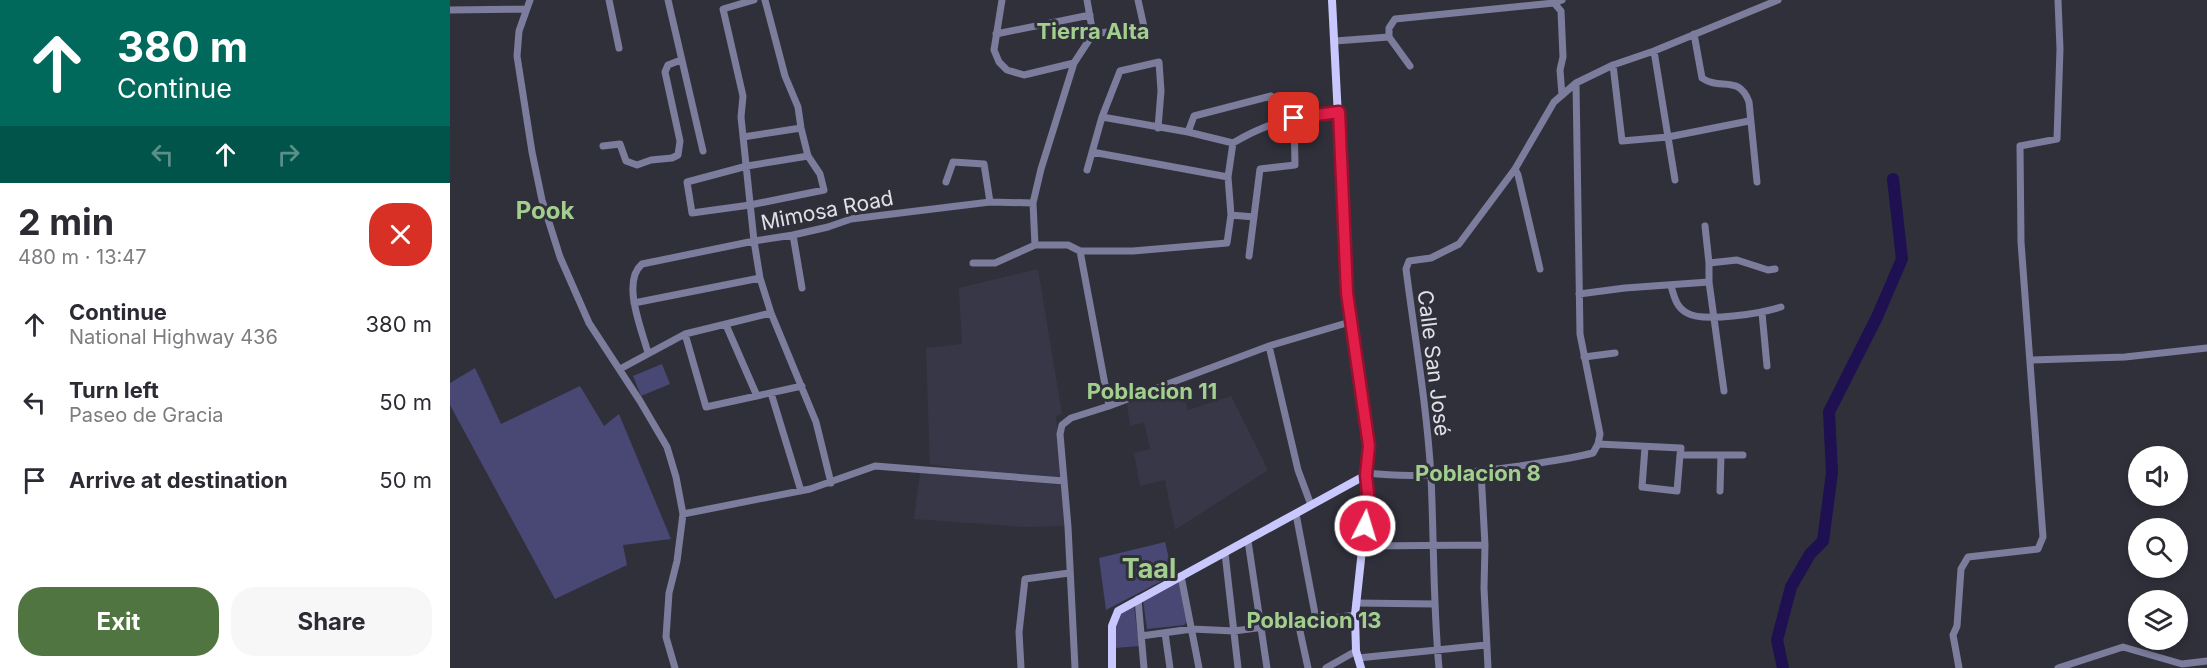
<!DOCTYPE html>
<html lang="en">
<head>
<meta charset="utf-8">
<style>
  body { margin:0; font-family:Inter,sans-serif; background:#f7f7f7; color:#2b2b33; height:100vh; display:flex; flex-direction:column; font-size:22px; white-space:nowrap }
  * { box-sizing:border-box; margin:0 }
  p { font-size:20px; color:#7c7c81 }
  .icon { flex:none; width:33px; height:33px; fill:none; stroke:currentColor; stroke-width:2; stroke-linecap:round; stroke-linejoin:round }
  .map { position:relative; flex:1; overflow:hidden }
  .side { display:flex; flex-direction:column; background:#fff; width:450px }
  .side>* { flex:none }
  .banner { background:#00695c; color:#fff; overflow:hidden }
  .fabs { position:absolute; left:1678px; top:446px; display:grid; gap:12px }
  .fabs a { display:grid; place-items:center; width:60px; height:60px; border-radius:50%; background:#fff; box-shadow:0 3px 9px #0003; font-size:30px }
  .pin { position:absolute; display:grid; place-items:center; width:51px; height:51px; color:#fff; margin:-26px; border-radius:12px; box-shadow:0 3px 9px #0006 }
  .me { position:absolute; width:66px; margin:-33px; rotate:5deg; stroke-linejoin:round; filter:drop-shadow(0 0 4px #0008) }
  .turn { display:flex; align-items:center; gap:21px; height:126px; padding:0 18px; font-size:27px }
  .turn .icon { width:78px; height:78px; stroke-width:2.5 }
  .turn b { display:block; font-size:42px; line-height:51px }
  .lanes { display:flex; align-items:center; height:57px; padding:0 18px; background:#0003; justify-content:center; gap:30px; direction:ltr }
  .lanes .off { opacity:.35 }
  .round { display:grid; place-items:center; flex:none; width:63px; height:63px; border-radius:24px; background:#f7f7f7 }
  .head { display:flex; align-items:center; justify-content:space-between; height:102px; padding:0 18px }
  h1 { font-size:36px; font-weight:700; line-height:45px }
  .action { display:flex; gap:12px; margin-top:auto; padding:12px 18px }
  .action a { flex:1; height:69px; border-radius:24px; background:#517540; color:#fff; font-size:24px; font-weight:700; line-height:69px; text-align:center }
  .action a+a { background:#f7f7f7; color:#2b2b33 }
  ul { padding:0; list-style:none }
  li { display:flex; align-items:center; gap:18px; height:78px; padding:0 18px }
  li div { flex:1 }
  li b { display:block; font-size:22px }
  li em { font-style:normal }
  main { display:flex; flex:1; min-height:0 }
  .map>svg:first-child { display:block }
</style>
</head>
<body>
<main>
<section class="side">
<div class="banner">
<div class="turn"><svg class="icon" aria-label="ahead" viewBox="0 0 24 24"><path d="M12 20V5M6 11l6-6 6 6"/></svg><div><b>380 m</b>Continue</div></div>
<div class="lanes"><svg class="icon off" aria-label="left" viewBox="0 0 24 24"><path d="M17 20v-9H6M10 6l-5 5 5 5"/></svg><svg class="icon" aria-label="ahead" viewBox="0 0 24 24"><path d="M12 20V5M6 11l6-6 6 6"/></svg><svg class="icon off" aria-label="right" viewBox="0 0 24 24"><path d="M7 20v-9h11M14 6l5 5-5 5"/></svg></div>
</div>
<div class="head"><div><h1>2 min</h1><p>480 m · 13:47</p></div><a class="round" style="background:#d93025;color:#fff"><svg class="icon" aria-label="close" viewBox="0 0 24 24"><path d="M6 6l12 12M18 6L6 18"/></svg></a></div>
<ul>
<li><svg class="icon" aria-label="ahead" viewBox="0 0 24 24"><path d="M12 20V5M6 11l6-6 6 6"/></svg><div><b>Continue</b><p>National Highway 436</p></div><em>380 m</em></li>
<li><svg class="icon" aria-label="left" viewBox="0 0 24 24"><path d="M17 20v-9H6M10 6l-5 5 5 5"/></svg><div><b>Turn left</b><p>Paseo de Gracia</p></div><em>50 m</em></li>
<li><svg class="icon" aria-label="arrive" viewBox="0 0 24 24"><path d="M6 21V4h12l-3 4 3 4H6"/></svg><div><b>Arrive at destination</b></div><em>50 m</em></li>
</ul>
<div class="action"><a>Exit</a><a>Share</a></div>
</section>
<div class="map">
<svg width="1757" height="668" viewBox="0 0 1757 668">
  <rect width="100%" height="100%" fill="#30303b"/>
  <!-- built -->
  <path fill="#373748" d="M588 269 612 414 606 416 613 479 564 476 480 464 476 348 512 344 509 288Z
    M730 385 738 410 781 396 818 470 725 530 715 480 690 486 684 453 700 449 694 423 680 426 677 404Z
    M470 473 612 485 614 526 574 527 464 519Z"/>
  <!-- green -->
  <path fill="#494774" d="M212 364 220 384 191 396 183 376Z
    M25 368 51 424 130 386 154 426 169 414 221 539 173 545 177 565 105 599 0 405V383Z
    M715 542 723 575 656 610 649 558Z
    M730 580 737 622 734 625 697 629 693 600Z
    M684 606 689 646 665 648V626L669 614Z"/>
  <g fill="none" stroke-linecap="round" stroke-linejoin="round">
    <!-- river -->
    <path stroke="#1f1051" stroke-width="12" d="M1333 668 1327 640 1341 587 1360 554 1373 541 1382 473 1379 412 1427 317 1452 259 1443 179"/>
    <!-- minor -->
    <path stroke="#7c7c9c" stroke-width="7" d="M80 0 69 31 67 56 82 152 92 200 110 257 139 323 190 401 217 447 226 477 233 514 227 561 219 593 216 637 225 668
      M159 0 169 48
      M218 0 253 151
      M304 0 273 9 293 96 291 117 304 241 310 278 321 313 366 422 381 483
      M315 0 335 76 348 107 351 128 358 156 370 174 374 190 300 205 242 213 237 182 297 166 358 156
      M552 0 544 50 549 62 557 70 574 75 624 63
      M1104 3 1111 11 1113 57 1110 70 1112 95
      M0 10 75 9
      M546 34 640 15
      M643 34 694 27 688 0
      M1244 34 1252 78C1270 91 1289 74 1299 102L1307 182
      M939 37V28L945 19 1104 3 1112 0
      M885 41 939 37 960 66
      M1204 51 1225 180
      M1163 65 1172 141 1218 137 1299 121
      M652 117 738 132 783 143C823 119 845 118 889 112
      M738 132 744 116 821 96 831 120
      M293 137 351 128
      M153 146 170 144 176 161 187 165 201 160 222 158 228 155 230 141 215 72 218 65 231 60
      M642 152 778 177
      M1065 169 1068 175 1090 269
      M637 170 652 117 670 71 709 62 711 91 708 128
      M496 182 503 162 534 164 540 202
      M781 215 804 217
      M1255 226 1259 263V282L1274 391
      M343 235 352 288
      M585 245 583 203 591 169 624 63 643 34 637 0
      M630 251 659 406
      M799 256 810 169 845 165 844 118
      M523 263H545L585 245H618L630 251H683L777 243 781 215 778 177 783 143
      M1259 263 1287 260 1318 270 1325 269
      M1221 286C1224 296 1226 307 1237 313 1254 323 1312 313 1331 307
      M1129 294 1175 288 1259 282
      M184 303 310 278
      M1312 313 1317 366
      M276 325 307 396
      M235 334 256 407 352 386
      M819 346 848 470 861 505
      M198 353C192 330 171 282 192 264L304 241 343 235 378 227 401 219 540 202 583 203
      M1134 357 1165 353
      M1580 360 1675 357 1757 348
      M170 369 235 334 321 313
      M321 393 351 491
      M1148 444 1231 448 1230 455H1293
      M1195 447 1192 487 1227 491 1230 455
      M1031 471 1035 545 1034 588 1038 668
      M917 473C968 479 1019 473 1070 466 1094 462 1119 459 1143 453L1148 444 1150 434 1130 334 1126 83
      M1270 491 1271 455
      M233 514 360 489 425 466 614 481
      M846 514 866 619
      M798 541 817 668
      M913 546 1035 545
      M775 553 788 668
      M731 576 749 668
      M688 599 694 668
      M906 603 984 604
      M848 622 858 668
      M715 633 720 668
      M691 636 742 629 784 631 905 615
      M908 658 1036 645
      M571 668 569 632 575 579 619 573
      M625 668 618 527 610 434 612 425 621 418 659 406 819 346 900 322
      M876 668 906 651
      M989 668C983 604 984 541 981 477 977 407 965 339 956 269L959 261 981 258 1009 244 1065 169 1104 102 1126 83 1163 65 1204 51 1328 0
      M1509 668 1503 635 1507 626 1511 569 1518 557 1588 549 1593 537 1571 242 1570 146 1607 139 1610 49 1608 0
      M1608 668 1673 647 1732 664 1757 661"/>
    <!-- major -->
    <path stroke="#c9c8fe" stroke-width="8" d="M882 0 897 293 916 420 919 446 917 473 916 475 918 494 905 615 906 651 911 668
      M662 668V626L668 611 916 475"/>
  </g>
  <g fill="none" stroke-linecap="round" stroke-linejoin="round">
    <defs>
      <path id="route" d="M844 118 889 112 897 293 919 446 916 475 918 494 915 526"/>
    </defs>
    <!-- route casing -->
    <use href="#route" stroke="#92132f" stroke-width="15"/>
    <!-- route -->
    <use href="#route" stroke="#e11d48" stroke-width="10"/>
  </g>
  <g text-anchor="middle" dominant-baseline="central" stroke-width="6" stroke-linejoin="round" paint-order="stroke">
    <!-- street labels -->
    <g font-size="21" fill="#e0e0e8" stroke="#30303b">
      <text transform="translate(377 210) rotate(-11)">Mimosa Road</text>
      <text transform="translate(984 363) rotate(83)">Calle San José</text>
    </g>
    <!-- neighbourhood labels -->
    <g font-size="22" font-weight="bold" fill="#a3cf8e" stroke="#30303b">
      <text x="643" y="31">Tierra Alta</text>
      <text x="702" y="391">Poblacion 11</text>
      <text x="1028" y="473">Poblacion 8</text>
      <text x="864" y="620">Poblacion 13</text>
    </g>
    <!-- quarter labels -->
    <g font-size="24" font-weight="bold" fill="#a3cf8e" stroke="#30303b">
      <text x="95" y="210">Pook</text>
    </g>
    <!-- district labels -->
    <g font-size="27" font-weight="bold" fill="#a3cf8e" stroke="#30303b">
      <text x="699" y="568">Taal</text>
    </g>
  </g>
</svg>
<div class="fabs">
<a><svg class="icon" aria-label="sound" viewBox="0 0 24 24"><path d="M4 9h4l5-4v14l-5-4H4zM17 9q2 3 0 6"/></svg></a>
<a><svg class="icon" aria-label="search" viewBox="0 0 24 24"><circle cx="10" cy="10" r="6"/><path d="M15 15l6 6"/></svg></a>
<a><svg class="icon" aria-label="layers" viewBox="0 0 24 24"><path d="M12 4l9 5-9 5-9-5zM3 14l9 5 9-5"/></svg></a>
</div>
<div class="pin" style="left:844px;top:118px;background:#d93025"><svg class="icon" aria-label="arrive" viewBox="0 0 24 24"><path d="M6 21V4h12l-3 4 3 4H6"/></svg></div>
<svg class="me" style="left:915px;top:526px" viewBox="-20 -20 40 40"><circle r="17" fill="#e11d48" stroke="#fff" stroke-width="3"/><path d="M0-11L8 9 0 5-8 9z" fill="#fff"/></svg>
</div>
</main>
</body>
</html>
